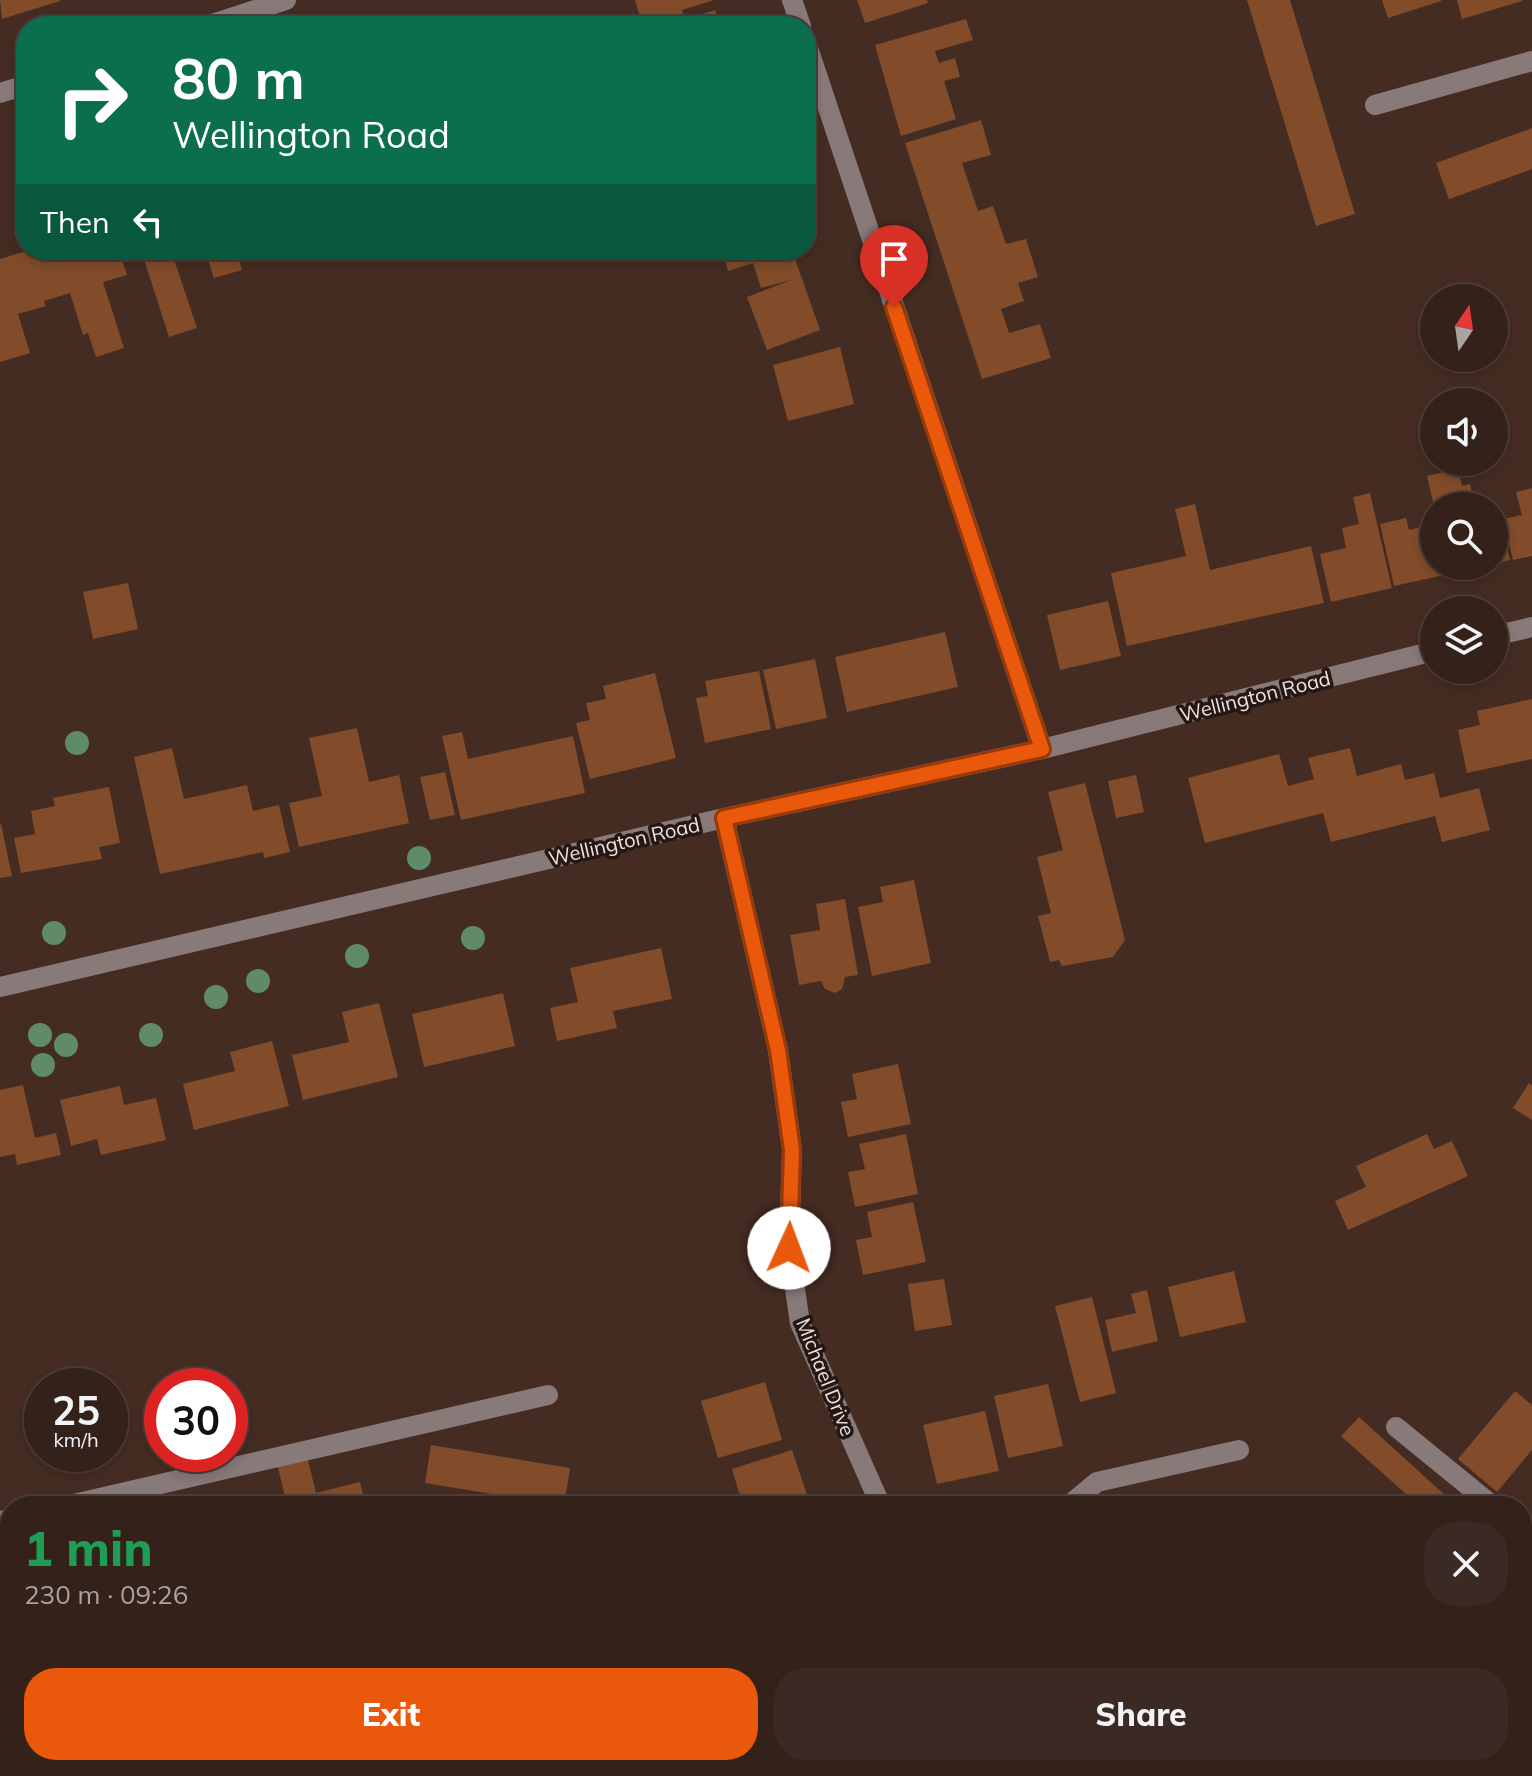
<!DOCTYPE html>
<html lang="en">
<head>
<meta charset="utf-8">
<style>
  body { margin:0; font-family:Mulish,sans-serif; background:#3b2923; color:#f1f3f6; height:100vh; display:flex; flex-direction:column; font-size:30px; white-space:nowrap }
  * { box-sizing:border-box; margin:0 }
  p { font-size:26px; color:#a9a3a2 }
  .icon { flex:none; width:44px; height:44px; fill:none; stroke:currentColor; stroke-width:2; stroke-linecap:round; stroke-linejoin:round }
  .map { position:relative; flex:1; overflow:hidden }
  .panel { position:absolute; left:0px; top:1496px; width:1532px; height:280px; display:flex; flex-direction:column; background:#33211a; border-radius:32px 32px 0 0; box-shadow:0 4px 12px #0003,0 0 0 2px #4e3e39 }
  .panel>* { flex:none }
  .top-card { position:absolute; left:16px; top:16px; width:800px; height:244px; border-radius:32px; box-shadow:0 4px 12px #0003,0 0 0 2px #4e3e39; background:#0b6e4f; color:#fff; overflow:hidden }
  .needle { width:52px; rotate:13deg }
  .tools { position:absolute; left:1420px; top:284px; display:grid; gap:16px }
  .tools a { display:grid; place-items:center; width:88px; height:88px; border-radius:50%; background:#33211a; box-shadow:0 4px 12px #0003,0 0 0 2px #4e3e39; font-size:40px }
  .speed { position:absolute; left:24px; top:1368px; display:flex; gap:16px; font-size:40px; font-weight:700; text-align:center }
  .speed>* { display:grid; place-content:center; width:104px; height:104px; border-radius:50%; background:#33211a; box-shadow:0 4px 12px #0003,0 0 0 2px #4e3e39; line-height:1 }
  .speed small { font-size:20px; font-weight:400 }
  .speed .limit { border:12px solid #d22; background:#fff; color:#111 }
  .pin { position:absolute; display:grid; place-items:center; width:68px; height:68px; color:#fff; margin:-82px -34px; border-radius:50% 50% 50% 0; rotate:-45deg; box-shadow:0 0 8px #0007 }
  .pin .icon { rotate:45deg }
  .me { position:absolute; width:88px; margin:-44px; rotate:2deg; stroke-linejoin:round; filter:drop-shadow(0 0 6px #0008) }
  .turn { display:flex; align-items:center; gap:28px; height:168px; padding:0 24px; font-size:36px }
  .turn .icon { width:104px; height:104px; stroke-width:2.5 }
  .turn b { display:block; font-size:56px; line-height:68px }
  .then { display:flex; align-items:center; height:76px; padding:0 24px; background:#0003; gap:16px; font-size:30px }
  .round { display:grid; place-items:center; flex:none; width:84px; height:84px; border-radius:32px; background:#3b2923 }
  .head { display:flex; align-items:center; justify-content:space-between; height:136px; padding:0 24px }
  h1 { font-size:48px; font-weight:800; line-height:60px; color:#1e9e55 }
  .button { display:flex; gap:16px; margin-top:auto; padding:16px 24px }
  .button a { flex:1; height:92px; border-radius:32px; background:#ea580c; color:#fff; font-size:32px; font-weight:800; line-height:92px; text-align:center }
  .button a+a { background:#3b2923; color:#f1f3f6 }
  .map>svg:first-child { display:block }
</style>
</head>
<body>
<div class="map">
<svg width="1532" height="1776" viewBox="0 0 1532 1776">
  <rect width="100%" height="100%" fill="#442c22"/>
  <!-- building -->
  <path fill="#824c2a" d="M0 0H60V1L2 19Z
    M635 0H714L682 10 685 20 715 10 720 26H643Z
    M857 0H927L928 3 865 23Z
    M1247 0H1290L1355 214 1316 226Z
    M1382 0H1441V1L1388 18Z
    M1457 0H1522V1L1462 19Z
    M966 19 973 40 935 51 939 63 955 58 960 77 944 81 956 119 901 136 875 45Z
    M981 120 991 155 962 163 978 211 993 206 1006 244 1026 239 1038 277 1018 283 1024 301 1001 309 1009 333 1040 324 1051 358 982 379 905 143Z
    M1532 128V169L1449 199 1436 163Z
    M30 250H119L127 275 103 282 124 348 96 357 88 333 83 335 70 293 44 301 46 306 18 314 30 353 0 362V259Z
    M141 250H200L174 259 197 328 169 337Z
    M205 250H236L242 270 214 278Z
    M251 250H280L281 253 254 262Z
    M722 250H792L820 330 767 350 747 297 791 280 761 288 753 263 728 271Z
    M840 347 854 404 788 421 773 365Z
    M1458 469 1462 486 1470 484 1475 506H1434L1427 476Z
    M1532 488V556L1513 560 1503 519 1522 515 1516 492Z
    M1370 493 1392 588 1331 602 1320 554 1346 548 1342 528 1359 524 1353 497Z
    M1195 504 1210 570 1311 546 1324 603 1127 646 1111 573 1186 556 1175 509Z
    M1406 518 1409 530 1432 524 1434 566H1441L1444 575 1394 586 1380 524Z
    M1501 520 1510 560 1494 564V522Z
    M1448 566H1482V567L1450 575Z
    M128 583 138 629 93 639 83 592Z
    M1108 601 1121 656 1060 670 1047 615Z
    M945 632 958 687 847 712 835 657Z
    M815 659 827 718 776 729 763 670Z
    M759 671 771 729 705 743 696 698 708 696 705 681Z
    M655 673 676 758 590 779 576 723 590 720 586 703 606 699 603 686Z
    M1532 699V759L1467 773 1458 730 1480 725 1477 711Z
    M357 728 369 782 399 775 409 823 299 847 289 803 322 796 309 738Z
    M462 732 468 759 573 736 585 793 461 820 442 736Z
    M172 748 184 799 247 785 253 811 279 805 290 852 264 858 263 852 160 874 134 757Z
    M1350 748 1357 776 1401 764 1405 780 1434 773 1440 798 1479 788 1490 830 1442 842 1435 816 1331 842 1323 813 1205 843 1188 778 1279 754 1288 786 1314 779 1308 758Z
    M445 772 455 815 430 820 420 777Z
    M1136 775 1144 812 1116 818 1108 781Z
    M1085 783 1125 940 1113 957 1062 966 1059 960 1050 962 1038 916 1051 913 1037 857 1063 850 1048 792Z
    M109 787 120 843 99 847 102 859 21 873 14 838 35 834 31 811 55 806 53 798Z
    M1 824 12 876 0 878V825Z
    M914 880 931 963 872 976 858 907 883 902 880 887Z
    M845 899 858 975 845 977 842 989 835 993 825 989 821 981 799 985 790 935 820 930 816 904Z
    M661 948 672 999 613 1011 617 1028 557 1041 550 1008 578 1002 570 968Z
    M503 993 515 1046 424 1067 412 1014Z
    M379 1003 398 1077 303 1100 292 1055 349 1042 342 1012Z
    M272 1041 289 1106 194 1130 183 1084 235 1071 230 1052Z
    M898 1064 911 1124 848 1137 841 1102 857 1099 852 1074Z
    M1529 1083 1532 1085V1120L1513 1108Z
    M23 1085 35 1138 56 1133 61 1155 17 1165 15 1154 0 1157V1090Z
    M120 1086 124 1105 156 1098 166 1140 101 1155 97 1139 71 1146 60 1100Z
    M906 1134 918 1194 855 1207 848 1172 865 1169 859 1144Z
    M1427 1134 1434 1149 1452 1141 1468 1176 1348 1230 1335 1201 1366 1187 1356 1166Z
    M913 1202 926 1262 863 1275 856 1240 872 1237 867 1212Z
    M1234 1271 1246 1322 1180 1337 1168 1287Z
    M944 1279 952 1325 915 1331 908 1284Z
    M1147 1290 1158 1341 1112 1352 1105 1320 1136 1313 1131 1294Z
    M1092 1297 1116 1393 1080 1402 1055 1306Z
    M765 1382 782 1440 718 1458 701 1401Z
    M1048 1384 1063 1446 1008 1458 994 1396Z
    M1515 1391 1532 1405V1450L1497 1492 1458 1459Z
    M985 1411 999 1471 937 1484 923 1425Z
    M1359 1417 1457 1506H1411L1415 1502 1341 1436Z
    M431 1445 570 1468 564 1506 425 1483Z
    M792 1450 810 1504 743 1506 732 1469Z
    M307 1456 316 1493 360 1482 366 1506H287L277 1463Z
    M10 1591V1636H9L0 1593Z
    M651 1766H670L676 1776H635Z
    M865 1766H928L930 1776H868Z
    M1147 1766H1187L1173 1776H1135Z
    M1434 1766H1509L1501 1776H1447Z"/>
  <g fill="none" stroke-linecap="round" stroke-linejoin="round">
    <!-- minor -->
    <path stroke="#897a7a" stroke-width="20" d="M792 0 801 26
      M206 26 286 0
      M806 42 1042 749
      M0 93 26 85
      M1375 105 1532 61
      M1494 636 1532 627
      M724 818 778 1050 792 1150 789 1248 800 1323 881 1506
      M0 987 724 818 1042 749 1434 651
      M1396 1427 1493 1506
      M65 1506 548 1395
      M1068 1506 1097 1482 1239 1450
      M0 1521 10 1519
      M1522 1529 1532 1537
      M0 1740 10 1756
      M16 1766 22 1776
      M1364 1766 1376 1776
      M765 1776 776 1766"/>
  </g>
  <!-- trees -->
  <g fill="#608b6b">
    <circle cx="77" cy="743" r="12"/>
    <circle cx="419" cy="858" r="12"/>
    <circle cx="54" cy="933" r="12"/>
    <circle cx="473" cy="938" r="12"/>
    <circle cx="357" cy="956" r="12"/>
    <circle cx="258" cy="981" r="12"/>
    <circle cx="216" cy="997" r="12"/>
    <circle cx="40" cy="1035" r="12"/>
    <circle cx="151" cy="1035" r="12"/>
    <circle cx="66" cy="1045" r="12"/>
    <circle cx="43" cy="1065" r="12"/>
  </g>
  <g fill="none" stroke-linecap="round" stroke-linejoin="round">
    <defs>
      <path id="route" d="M789 1248 792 1150 778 1050 724 818 1042 749 894 307"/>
    </defs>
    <!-- route casing -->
    <use href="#route" stroke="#983908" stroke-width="20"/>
    <!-- route -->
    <use href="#route" stroke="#ea580c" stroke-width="14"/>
  </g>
  <g text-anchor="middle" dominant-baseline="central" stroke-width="7" stroke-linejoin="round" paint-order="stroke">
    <!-- street labels -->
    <g font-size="20" fill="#f2e1db" stroke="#231813">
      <text transform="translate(1255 696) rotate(-14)">Wellington Road</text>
      <text transform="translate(624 841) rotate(-13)">Wellington Road</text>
      <text transform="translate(826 1377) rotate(68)">Michael Drive</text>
    </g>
  </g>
</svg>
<div class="tools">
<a><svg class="needle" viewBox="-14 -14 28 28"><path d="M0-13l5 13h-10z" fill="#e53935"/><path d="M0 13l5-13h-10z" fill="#a9a3a2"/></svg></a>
<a><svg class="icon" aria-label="sound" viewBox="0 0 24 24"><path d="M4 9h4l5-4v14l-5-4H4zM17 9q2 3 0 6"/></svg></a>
<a><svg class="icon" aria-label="search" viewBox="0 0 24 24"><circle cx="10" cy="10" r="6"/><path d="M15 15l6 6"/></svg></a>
<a><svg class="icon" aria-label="layers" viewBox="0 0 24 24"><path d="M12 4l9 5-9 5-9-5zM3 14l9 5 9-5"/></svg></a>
</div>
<div class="speed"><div>25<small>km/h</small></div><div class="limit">30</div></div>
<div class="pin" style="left:894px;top:307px;background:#d93025"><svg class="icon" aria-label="arrive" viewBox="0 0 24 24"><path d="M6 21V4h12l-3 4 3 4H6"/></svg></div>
<svg class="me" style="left:789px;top:1248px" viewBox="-20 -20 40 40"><circle r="19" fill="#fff"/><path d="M0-13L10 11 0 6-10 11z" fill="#ea580c"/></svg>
<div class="top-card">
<div class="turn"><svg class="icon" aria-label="right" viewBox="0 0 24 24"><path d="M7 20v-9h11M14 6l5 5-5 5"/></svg><div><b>80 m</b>Wellington Road</div></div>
<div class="then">Then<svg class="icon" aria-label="left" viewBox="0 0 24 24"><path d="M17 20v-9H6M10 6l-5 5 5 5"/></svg></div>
</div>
<section class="panel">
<div class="head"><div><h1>1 min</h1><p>230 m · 09:26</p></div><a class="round"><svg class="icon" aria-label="close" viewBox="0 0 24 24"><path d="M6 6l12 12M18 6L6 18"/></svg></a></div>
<div class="button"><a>Exit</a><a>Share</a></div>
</section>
</div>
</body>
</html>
